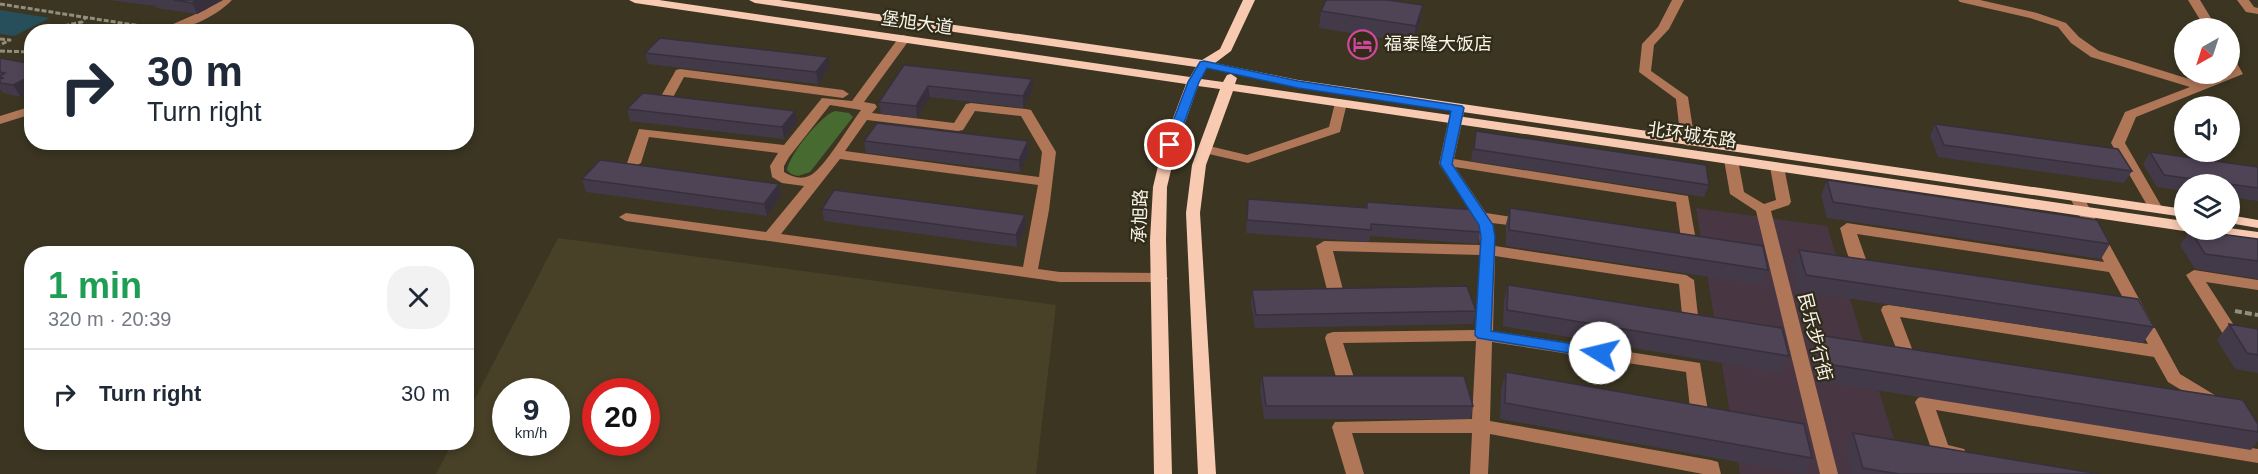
<!DOCTYPE html>
<html lang="en">
<head>
<meta charset="utf-8">
<style>
  body { margin:0; font-family:Arial,"Noto Sans SC",sans-serif; background:#f2f2f3; color:#1f2937; height:100vh; display:flex; flex-direction:column; font-size:22px; white-space:nowrap }
  * { box-sizing:border-box; margin:0 }
  p { font-size:20px; color:#747a83 }
  .icon { flex:none; width:33px; height:33px; fill:none; stroke:currentColor; stroke-width:2; stroke-linecap:round; stroke-linejoin:round }
  .map { position:relative; flex:1; overflow:hidden }
  .side { position:absolute; left:24px; top:246px; width:450px; height:204px; display:flex; flex-direction:column; background:#fff; border-radius:24px; box-shadow:0 3px 9px #0003 }
  .side>* { flex:none }
  .banner { position:absolute; left:24px; top:24px; width:450px; height:126px; border-radius:24px; box-shadow:0 3px 9px #0003; background:#fff; color:#1f2937; overflow:hidden }
  .needle { width:39px; rotate:219deg }
  .tools { position:absolute; left:2174px; top:18px; display:grid; gap:12px }
  .tools a { display:grid; place-items:center; width:66px; height:66px; border-radius:50%; background:#fff; box-shadow:0 3px 9px #0003; font-size:30px }
  .speed { position:absolute; left:492px; top:378px; display:flex; gap:12px; font-size:30px; font-weight:700; text-align:center }
  .speed>* { display:grid; place-content:center; width:78px; height:78px; border-radius:50%; background:#fff; box-shadow:0 3px 9px #0003; line-height:1 }
  .speed small { font-size:15px; font-weight:400 }
  .speed .limit { border:9px solid #d22; background:#fff; color:#111 }
  .pin { position:absolute; display:grid; place-items:center; width:51px; height:51px; color:#fff; margin:-26px; border:3px solid #fff; border-radius:50%; box-shadow:0 2px 6px #0007 }
  .me { position:absolute; width:66px; margin:-33px; rotate:279deg; stroke-linejoin:round; filter:drop-shadow(0 0 4px #0008) }
  .turn { display:flex; align-items:center; gap:21px; height:126px; padding:0 24px; font-size:27px }
  .turn .icon { width:78px; height:78px; stroke-width:2.5 }
  .turn b { display:block; font-size:42px; line-height:51px }
  .round { display:grid; place-items:center; flex:none; width:63px; height:63px; border-radius:24px; background:#f2f2f3 }
  .overview { display:flex; align-items:center; justify-content:space-between; height:102px; padding:0 24px }
  h1 { font-size:36px; font-weight:800; line-height:45px; color:#1e9e55 }
  ul { padding:0; list-style:none }
  li { display:flex; align-items:center; gap:18px; height:90px; padding:0 24px; border-top:2px solid #e0e1e3 }
  li div { flex:1 }
  li b { display:block; font-size:22px }
  li em { font-style:normal }
  .map>svg:first-child { display:block }
</style>
</head>
<body>
<div class="map">
<svg width="2258" height="474" viewBox="0 0 2258 474">
  <rect width="100%" height="100%" fill="#3b3522"/>
  <!-- commercial -->
  <path fill="#483742" d="M1696 208 1827 226 1905 474H1740Z"/>
  <!-- built -->
  <path fill="#484027" fill-rule="evenodd" d="M558 238 1056 305 1036 474H436L452 443 466 442 467 414ZM506 392H556V442H506ZM596 392H646V442H596Z"/>
  <!-- green -->
  <path fill="#476a30" d="M835 111 849 113 853 117 810 172 798 176 791 174 787 170C789 155 820 116 835 111Z"/>
  <!-- water -->
  <path fill="#264e5b" d="M0 10 50 18 14 36 0 34Z"/>
  <g fill="none" stroke-linecap="round" stroke-linejoin="round">
    <!-- path-far1 -->
    <path stroke="#928e7e" stroke-width="3" stroke-dasharray="5 2" stroke-linecap="butt" d="M0 4 147 27
      M52 32 63 26 82 22 85 18
      M0 39 10 40 0 45
      M0 51 32 52
      M25 51 32 42"/>
    <!-- path -->
    <path stroke="#928e7e" stroke-width="4" stroke-dasharray="7 3" stroke-linecap="butt" d="M2235 311 2258 315"/>
    <!-- minor -->
    <path fill="#af7658" fill-rule="evenodd" d="M219 0H232C214 19 181 32 155 32L205 10Z
      M1672 0H1684L1669 29 1654 45 1651 71 1688 97 1695 142 1688 146 1681 142 1676 99 1639 72 1642 44 1658 27Z
      M1958 0H1980L2037 13 2066 23 2079 37 2099 51 2202 83 2229 74V55L2233 56 2243 74 2136 117 2125 143 2163 209 2161 212H2151L2111 143 2125 112 2190 87 2091 57 2071 43 2058 27 2030 18 1960 2Z
      M2188 0H2200L2217 28H2205Z
      M2237 0H2249L2254 7 2258 8V14L2246 12Z
      M904 35 910 39 864 102 875 104 877 107 872 113 954 123 966 104 971 103 1026 109 1031 110 1056 152 1049 210 1038 269 1060 272 1160 273 1168 278 1166 282H1060L626 221 619 217 626 213 766 232 804 186 782 183 772 177 770 166 778 153 649 137 641 163 634 167 627 163 639 129 784 145 822 98 852 101 900 36ZM830 105 861 110C849 126 829 160 815 172 806 181 793 178 784 172V166L789 157ZM975 111 1021 116 1042 152 1039 177 845 151 867 120 958 131 963 130ZM840 159 1038 185 1023 267 781 234Z
      M680 69 843 90 849 94 843 98 684 77 671 101H661L660 98 676 70Z
      M1341 99 1347 103 1340 132 1248 163 1200 152 1198 149 1205 145 1247 155 1329 127 1335 103Z
      M1458 104 1465 108 1454 159 1688 196 1697 246 1689 251 1675 247 1672 244 1675 241 1681 239 1676 202 1455 167 1486 213 1525 219 1532 223 1525 227 1492 223 1495 246 1686 275 1694 280 1699 325 1697 329H1685L1683 325 1679 284 1495 256 1493 331 1700 363 1709 417 1706 422 1700 423 1694 422 1691 417 1686 372 1492 342 1490 421 1711 460 1718 462 1721 474H1703L1490 434 1488 474H1470L1472 433H1352L1364 474H1346L1332 427 1335 422 1472 419 1476 341 1343 343 1356 384 1353 388H1341L1338 384 1325 338 1327 334 1333 332 1476 330 1480 255 1333 251 1343 290 1335 295 1327 290 1316 246 1324 241 1480 245 1479 225 1439 164 1451 108Z
      M32 106V114L0 124V116Z
      M1731 156 1738 160 1744 192 1764 204 1776 200 1770 167 1777 163 1784 167 1791 202 1789 205 1771 211 1838 474H1820L1756 211 1730 194 1724 160Z
      M2077 194 2084 198 2180 374 2223 400 2226 404 2223 408 2217 410 2211 408 2168 382 2154 357 1900 317 1914 354 1922 356 1924 360 1922 364 1916 366 1902 363 1881 310 1883 306 1889 305 2148 344 2109 272 1857 234 1868 265 1874 267 1877 270 1874 273C1849 280 1846 246 1840 228L1847 223 2104 262 2070 198Z
      M2194 270 2258 280V290L2206 282 2239 333 2258 336V348L2228 342 2186 275Z
      M1924 396 2258 449V463L1936 410 1948 445 1964 449 1967 454 1964 459C1955 462 1944 459 1935 456L1932 451 1915 402 1918 398Z"/>
    <!-- major -->
    <path fill="#f9cab2" fill-rule="evenodd" d="M629 0H659L1190 77 1196 67 755 3 749 0H779L1202 60 1220 49 1243 0H1255L1231 51 1215 63 1298 80 2184 209V217L1298 88 1207 68 1201 79 1223 82 1227 75 1231 74 1237 78 1235 84 2184 221V230H2188L2184 231 1233 91 1206 165 1200 213 1216 474H1198L1186 213 1192 165 1220 89 1198 86 1177 145 1167 187 1166 240 1172 474H1154L1150 240 1153 187 1163 145 1186 84 635 3Z
      M2229 215 2258 220V228L2229 223Z
      M2229 228 2258 232V242L2207 235 2200 230Z"/>
  </g>
  <!-- wall -->
  <path fill="#433a49" d="M108 0H223L197 14 156 8V6Z
    M1423 5 1420 23 1413 43 1319 28 1321 11Z
    M645 53 829 68 818 84 648 64Z
    M0 58 32 64V91L21 97 3 93 0 89Z
    M904 65 1033 90 1023 108 930 97 917 118 881 114 879 102Z
    M627 109 797 122 784 139 630 121Z
    M1935 124 2132 171 2124 183 1938 157 1930 136Z
    M1476 131 1709 185 1704 197 1471 161Z
    M864 141H1028L1029 153 1020 172 866 153Z
    M2150 152 2258 167V201L2229 197V184H2184V191L2157 187 2143 164Z
    M582 179 779 184 781 196 767 216 586 192Z
    M1827 180 2110 244 2101 259 1827 218 1821 195Z
    M1248 199 1366 208 1367 202 1480 232 1478 244 1370 236 1369 242 1246 233Z
    M1510 208 1768 270 1762 285 1506 246V224Z
    M822 209 1025 215 1026 227 1017 247 824 221Z
    M2190 230 2258 239V279L2195 269 2180 245Z
    M1799 250 2154 327 2143 343 1799 291 1792 266Z
    M1508 285 1789 356 1781 373 1503 326 1504 300Z
    M1252 290 1476 311 1473 324 1255 328 1251 303Z
    M2229 324 2258 329V373L2235 369 2217 340Z
    M1818 335 2258 424V441L2251 450 1819 381 1811 351Z
    M1506 372 1812 458 1804 474 1500 419 1501 389Z
    M1262 376 1473 406 1470 419H1264L1260 389Z
    M1853 433 2099 474H1851L1845 449Z"/>
  <!-- shaded-wall -->
  <path fill="#37303c" d="M197 0H223L197 14 192 3Z
    M1423 5 1420 23 1413 43 1416 26Z
    M828 57 829 68 818 84 816 72Z
    M29 77 32 81V91L21 97 13 85Z
    M1032 79 1033 90 1023 108V96Z
    M928 86 930 97 917 118 916 106Z
    M795 111 797 122 784 139 782 127Z
    M1028 141 1029 153 1020 172 1019 160Z
    M779 184 781 196 767 216 764 204Z
    M1025 215 1026 227 1017 247 1016 235Z"/>
  <!-- building -->
  <path fill="#4e4455" stroke="#37303c" stroke-width="1.5" d="M174 0H197L192 3Z
    M1326 0H1387L1423 5 1416 26 1321 11Z
    M660 38 828 57 816 72 645 53Z
    M0 58 32 64V77H29L13 85 0 83V79L4 78 0 77V76L5 73 0 72Z
    M904 65 1032 79 1023 96 928 86 916 106 879 102Z
    M643 93 795 111 782 127 627 109Z
    M877 123 1028 141 1019 160 864 141Z
    M1935 124 2118 149 2132 171 1944 145Z
    M1476 131 1706 165 1709 185 1474 149Z
    M2150 152 2258 167V188L2164 175Z
    M600 160 779 184 764 204 582 179Z
    M1827 180 2097 220 2110 244 1833 202Z
    M834 190 1025 215 1016 235 822 209Z
    M1248 199 1367 208V202L1477 210 1480 232 1371 224V230L1247 220Z
    M1510 208 1763 246 1768 270 1509 230Z
    M2190 230 2258 239V261L2205 254Z
    M1799 250 2138 299 2154 327 1806 275Z
    M1508 285 1782 328 1789 356 1507 310Z
    M1467 286 1476 311 1256 315 1252 290Z
    M2229 324 2258 329V355L2247 353Z
    M1818 335 2243 400 2258 424V432L1827 364Z
    M1506 372 1804 424 1812 458 1505 403Z
    M1262 376H1464L1473 406H1266Z
    M1853 433 2099 474H1899L1863 468Z"/>
  <!-- route -->
  <path fill="#1a73e8" stroke="#114b97" stroke-width="1.5" d="M1204 61 1298 81 1462 106 1464 108 1452 164 1493 225 1495 237 1491 331 1600 348 1605 349 1608 353 1605 357 1600 358 1478 338 1475 335 1481 237 1479 225 1440 164 1451 111 1298 88 1207 68 1199 82 1176 145 1170 148 1165 147 1164 145 1188 82 1200 62Z"/>
  <!-- icons -->
  <defs>
    <symbol id="hotel-ring" viewBox="-11 -11 22 22"><circle r="9.5" fill="#312b19" stroke="#d1479c" stroke-width="1.5"/><path d="M-6-4.5h1.5V1H6V5H4.5V3h-9V5H-6ZM-4 0a1.8 1.8 0 1 1 3.6 0ZM.5 0V-2.5h3Q6-2.5 6 0Z" fill="#d1479c"/></symbol>
  </defs>
  <g fill-rule="evenodd">
    <use href="#hotel-ring" x="1346" y="28" width="33" height="33"/>
  </g>
  <g text-anchor="middle" dominant-baseline="central" stroke-width="4.5" stroke-linejoin="round" paint-order="stroke">
    <!-- street labels -->
    <g font-size="18" fill="#f7f4e8" stroke="#312b19">
      <text transform="translate(917 23) rotate(8)">堡旭大道</text>
      <text transform="translate(1692 135) rotate(8)">北环城东路</text>
      <text transform="translate(1140 216) rotate(-88)">承旭路</text>
      <text transform="translate(1815 337) rotate(76)">民乐步行街</text>
    </g>
    <!-- poi labels -->
    <g font-size="18" fill="#f7f4e8" stroke="#312b19" text-anchor="start">
      <text x="1384" y="44">福泰隆大饭店</text>
    </g>
  </g>
</svg>
<div class="tools">
<a><svg class="needle" viewBox="-14 -14 28 28"><path d="M0-13l5 13h-10z" fill="#e53935"/><path d="M0 13l5-13h-10z" fill="#747a83"/></svg></a>
<a><svg class="icon" aria-label="sound" viewBox="0 0 24 24"><path d="M4 9h4l5-4v14l-5-4H4zM17 9q2 3 0 6"/></svg></a>
<a><svg class="icon" aria-label="layers" viewBox="0 0 24 24"><path d="M12 4l9 5-9 5-9-5zM3 14l9 5 9-5"/></svg></a>
</div>
<div class="speed"><div>9<small>km/h</small></div><div class="limit">20</div></div>
<div class="pin" style="left:1170px;top:145px;background:#d93025"><svg class="icon" aria-label="arrive" viewBox="0 0 24 24"><path d="M6 21V4h12l-3 4 3 4H6"/></svg></div>
<svg class="me" style="left:1600px;top:353px" viewBox="-20 -20 40 40"><circle r="19" fill="#fff"/><path d="M0-13L10 11 0 6-10 11z" fill="#1a73e8"/></svg>
<div class="banner">
<div class="turn"><svg class="icon" aria-label="right" viewBox="0 0 24 24"><path d="M7 20v-9h11M14 6l5 5-5 5"/></svg><div><b>30 m</b>Turn right</div></div>
</div>
<section class="side">
<div class="overview"><div><h1>1 min</h1><p>320 m · 20:39</p></div><a class="round"><svg class="icon" aria-label="close" viewBox="0 0 24 24"><path d="M6 6l12 12M18 6L6 18"/></svg></a></div>
<ul>
<li><svg class="icon" aria-label="right" viewBox="0 0 24 24"><path d="M7 20v-9h11M14 6l5 5-5 5"/></svg><div><b>Turn right</b></div><em>30 m</em></li>
</ul>
</section>
</div>
</body>
</html>
